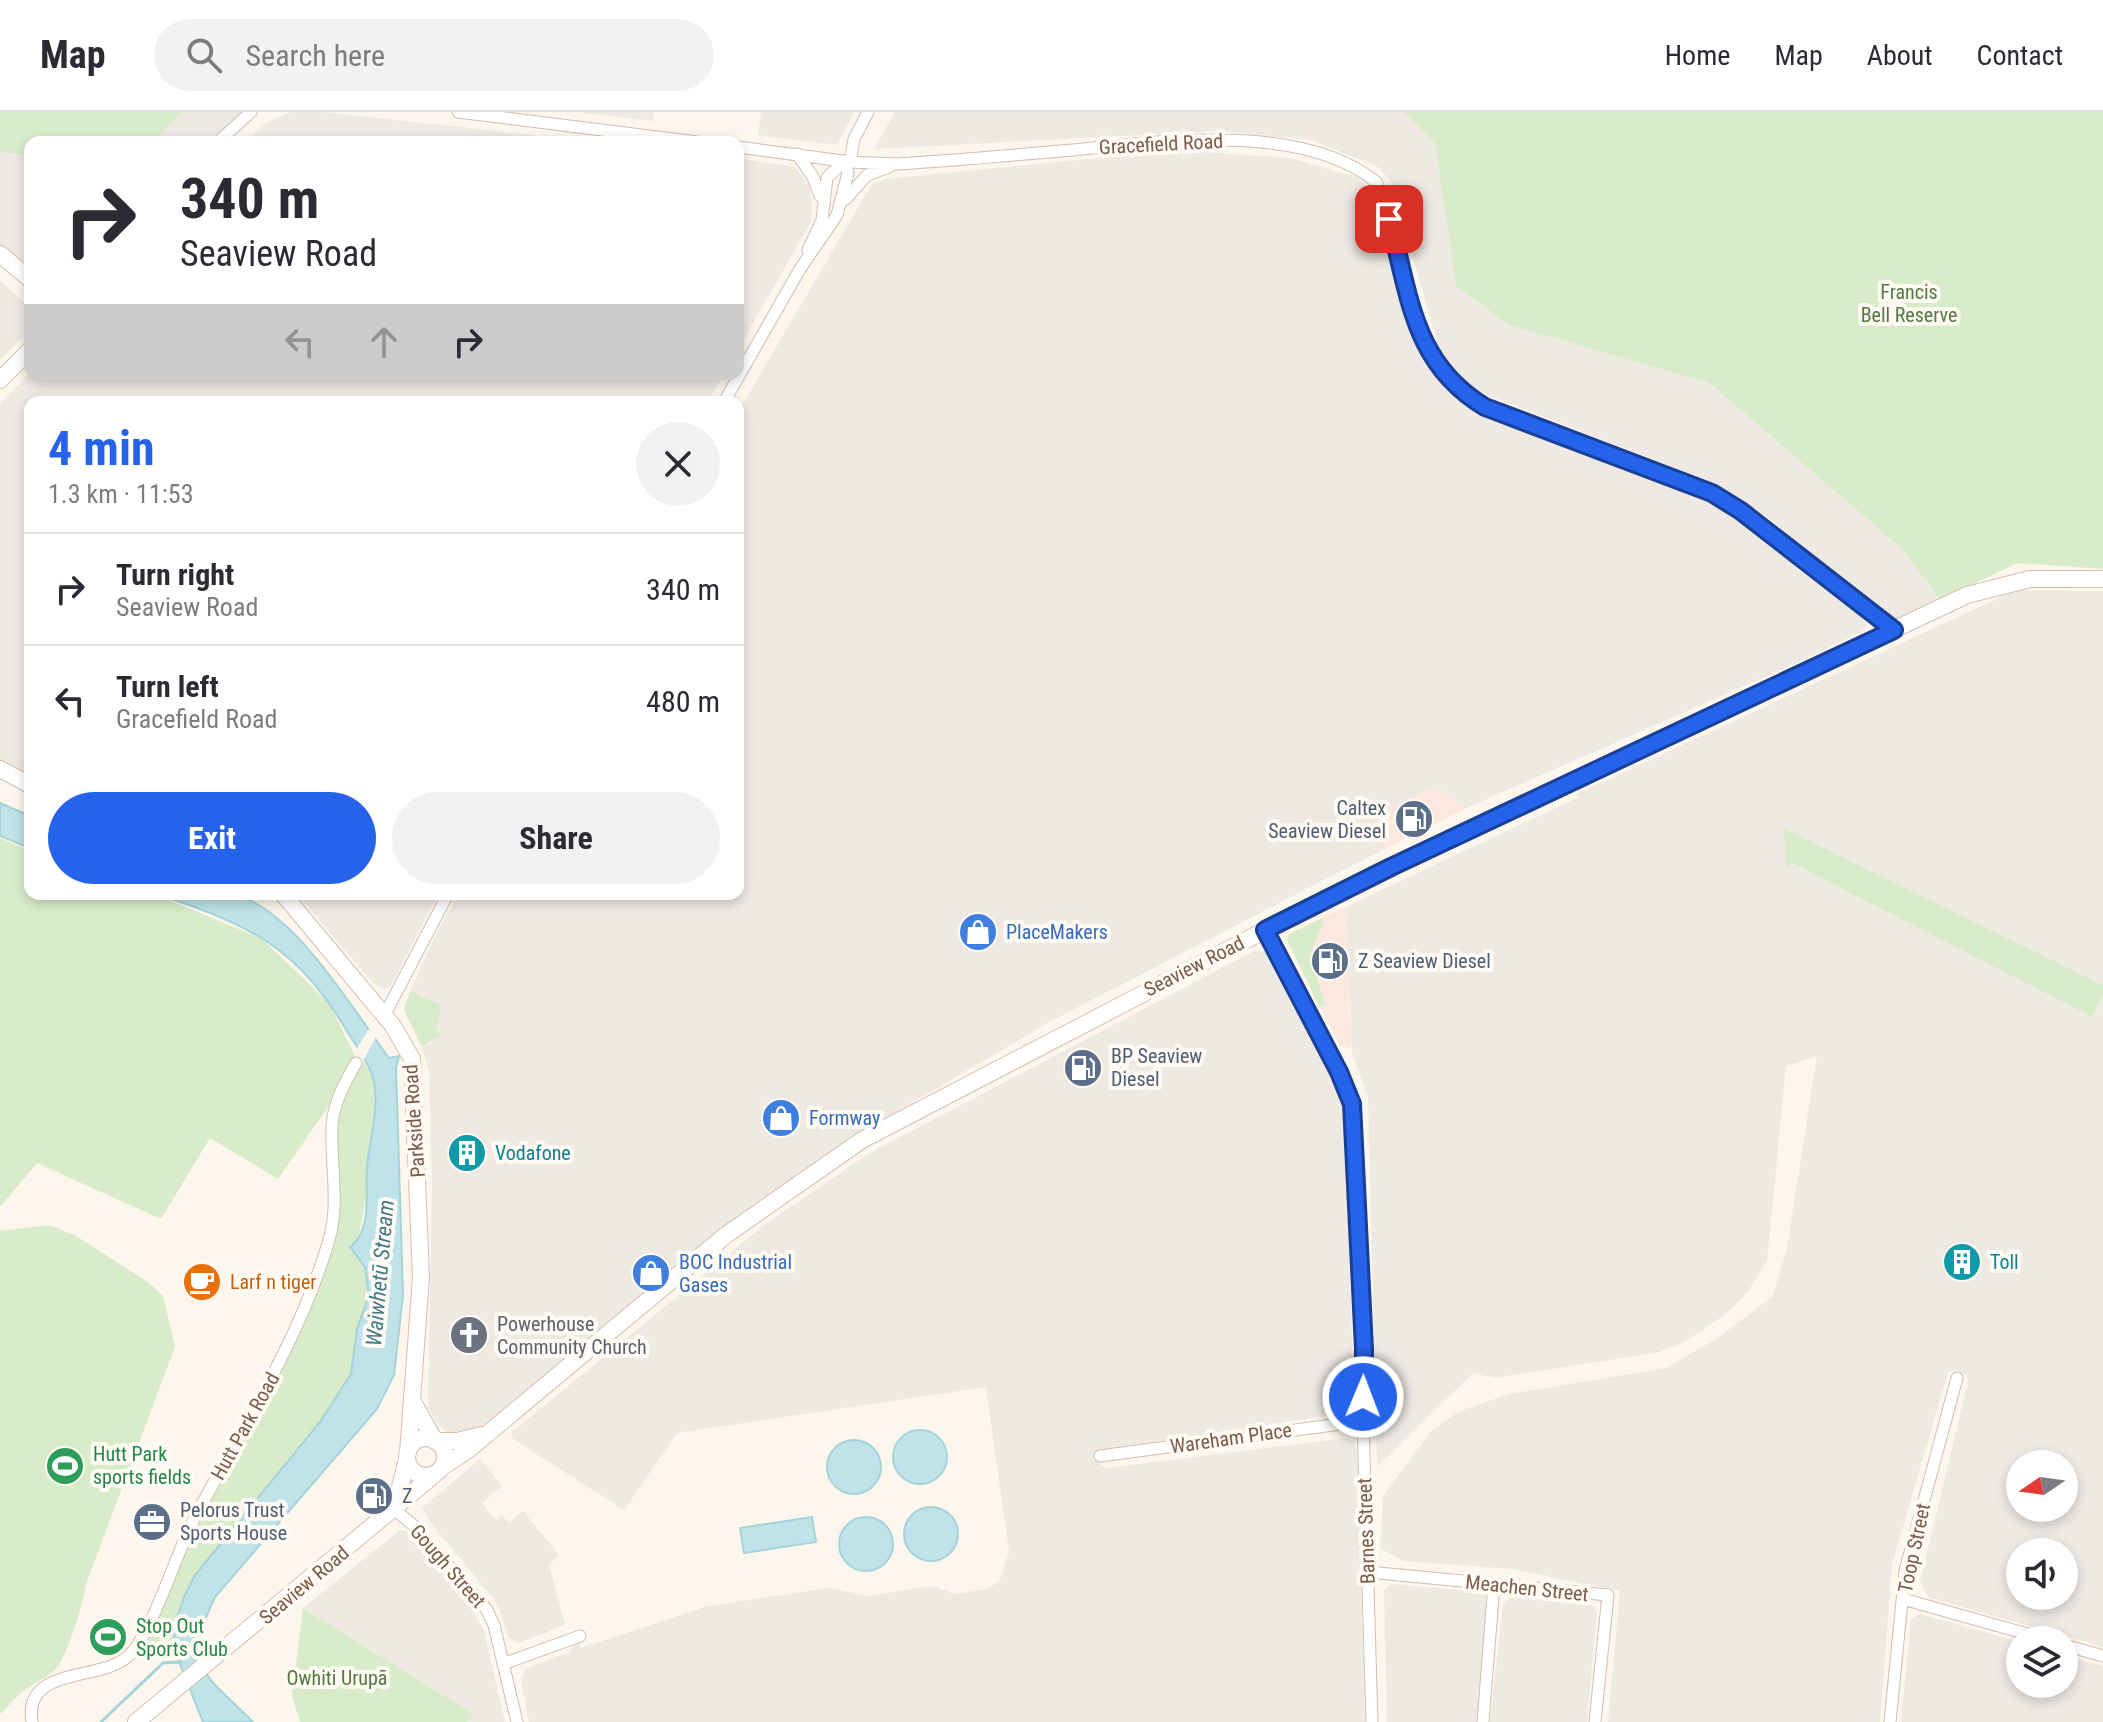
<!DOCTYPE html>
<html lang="en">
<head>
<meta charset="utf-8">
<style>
  body { margin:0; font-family:"Roboto Condensed",sans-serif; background:#f2f2f3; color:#2b2b33; height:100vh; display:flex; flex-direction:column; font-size:30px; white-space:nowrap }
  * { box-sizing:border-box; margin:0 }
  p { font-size:26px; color:#7c7c81 }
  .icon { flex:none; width:44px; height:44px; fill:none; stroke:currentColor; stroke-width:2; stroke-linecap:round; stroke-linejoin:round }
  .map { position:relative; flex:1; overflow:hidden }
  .side { position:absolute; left:24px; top:284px; width:720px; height:504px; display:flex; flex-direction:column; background:#fff; border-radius:16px; box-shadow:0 4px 12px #0003 }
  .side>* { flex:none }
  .top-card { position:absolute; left:24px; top:24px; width:720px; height:244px; border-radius:16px; box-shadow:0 4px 12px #0003; background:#fff; color:#2b2b33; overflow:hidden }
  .needle { width:52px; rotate:257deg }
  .controls { position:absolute; left:2006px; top:1338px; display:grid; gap:16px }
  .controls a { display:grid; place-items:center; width:72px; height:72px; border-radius:50%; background:#fff; box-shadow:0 4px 12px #0003; font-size:40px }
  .pin { position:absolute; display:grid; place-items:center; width:68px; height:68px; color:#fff; margin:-34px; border-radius:16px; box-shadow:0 4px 12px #0006 }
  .me { position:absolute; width:88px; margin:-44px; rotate:1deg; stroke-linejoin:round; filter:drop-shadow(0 0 6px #0008) }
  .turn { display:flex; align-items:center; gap:28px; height:168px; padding:0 24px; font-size:36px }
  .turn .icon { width:104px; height:104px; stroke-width:2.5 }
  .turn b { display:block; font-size:56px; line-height:68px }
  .lanes { display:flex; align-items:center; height:76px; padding:0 24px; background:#0003; justify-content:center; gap:40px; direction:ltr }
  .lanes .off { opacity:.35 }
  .round { display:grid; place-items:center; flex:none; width:84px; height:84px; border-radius:42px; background:#f2f2f3 }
  .overview { display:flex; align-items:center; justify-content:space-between; height:136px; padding:0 24px }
  h1 { font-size:48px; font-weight:700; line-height:60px; color:#2563eb }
  .cta { display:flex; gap:16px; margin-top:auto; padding:16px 24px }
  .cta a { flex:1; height:92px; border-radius:48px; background:#2563eb; color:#fff; font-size:32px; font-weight:700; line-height:92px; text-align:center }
  .cta a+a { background:#f2f2f3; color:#2b2b33 }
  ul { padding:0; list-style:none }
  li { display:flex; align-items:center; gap:24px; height:112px; padding:0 24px; border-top:2px solid #e1e1e2 }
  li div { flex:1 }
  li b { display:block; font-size:30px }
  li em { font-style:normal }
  header { display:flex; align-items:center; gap:48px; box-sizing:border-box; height:112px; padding:0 40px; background:#fff; border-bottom:2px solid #e1e1e2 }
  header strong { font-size:38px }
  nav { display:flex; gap:44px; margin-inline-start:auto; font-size:28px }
  .search { width:560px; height:72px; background:#f2f2f3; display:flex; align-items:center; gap:20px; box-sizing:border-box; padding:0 28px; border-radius:44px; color:#7c7c81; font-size:30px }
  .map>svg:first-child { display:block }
</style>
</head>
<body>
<header>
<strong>Map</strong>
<div class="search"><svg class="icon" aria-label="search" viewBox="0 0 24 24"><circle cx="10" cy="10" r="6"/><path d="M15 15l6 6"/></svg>Search here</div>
<nav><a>Home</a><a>Map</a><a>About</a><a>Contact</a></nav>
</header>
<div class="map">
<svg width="2103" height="1610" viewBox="0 0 2103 1610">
  <rect width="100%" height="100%" fill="#fdf6ec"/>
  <!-- commercial -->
  <path fill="#fde8e0" d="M1427 678 1444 680 1464 697 1382 738 1381 701Z
    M1345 795 1351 936 1340 934 1287 828 1289 822Z"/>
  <!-- industrial -->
  <path fill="#efe9e4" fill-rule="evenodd" d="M183 0H244L217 30H146L155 27Z
    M291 0H321L596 30H246L267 10Z
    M577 0H654L653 9Z
    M761 0H855L836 33 758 23Z
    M895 0H1404L1435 32 1456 174 1509 213 1709 271 1901 436 1940 487 1894 508 1889 506 1760 400 1723 378 1680 358 1475 278 1441 243 1391 69 1378 55 1311 28 1220 19 874 37Z
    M1176 38 1290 46 1356 65 1374 82 1408 206 1427 255 1457 285 1489 308 1687 378 1731 403 1859 502 1867 514 1861 520 1792 553 1464 697 1444 680 1427 678 1381 701 1382 738 1051 909 827 1041 750 1096 479 1319 450 1322 438 1313 428 1296 432 1064 429 960 422 935 432 931 442 893 410 879 436 822 459 782H738V300L872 72 886 67Z
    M0 40 30 43V164L0 134Z
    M738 46 795 55 810 74 812 93 811 110 738 237Z
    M0 168 30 196V217L0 248Z
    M30 261V262H724L708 290H30V666L0 652V292Z
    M2016 478 2103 479V873L1783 717 1788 756 1790 751 2093 905 2103 884V1535L1928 1485 1920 1470 1968 1270 1967 1264 1956 1258 1948 1260 1892 1453 1880 1610H1608L1620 1479 1513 1457 1403 1449 1380 1436 1383 1384 1431 1319 1460 1299 1509 1282 1666 1256 1718 1226 1773 1184 1787 1136 1817 944 1786 954 1767 1149 1748 1179 1727 1201 1685 1230 1659 1240 1495 1266 1473 1261 1377 1354 1368 985 1352 941 1345 795 1579 685 1576 682 1620 662ZM2020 1352H2064V1396H2020ZM2020 1440H2064V1484H2020Z
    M297 782H438L391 874 384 877 373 871Z
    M1254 839 1269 840 1276 851 1344 993 1354 1288 1345 1301 1099 1338 1093 1347 1106 1356 1345 1326 1353 1329 1357 1338 1365 1610H529L521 1568 526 1556 570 1540 572 1532 579 1530 581 1536 708 1494 830 1476 868 1484 932 1474 955 1482 988 1477 1000 1468 1009 1439 986 1275 677 1321 624 1398 513 1327 511 1321 764 1113 868 1042Z
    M480 1347 502 1374 482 1391 496 1408 502 1403 509 1411 523 1399 559 1443 549 1453 565 1513 519 1531 509 1526 497 1491 431 1411 422 1396Z
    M400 1418 407 1419 426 1438 473 1499 484 1519 505 1610H467L475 1603 303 1496Z
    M1391 1472 1483 1480 1490 1486 1479 1610H1387L1384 1478Z
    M1511 1484 1592 1493 1597 1500 1587 1610H1490L1503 1493Z
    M1920 1502 2020 1530V1572H2064V1543L2103 1554V1610H1901L1911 1507Z"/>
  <!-- green -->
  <path fill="#d8ecc9" d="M0 0H183L155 27 146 30H30V43L0 40Z
    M1404 0H2103V457L2018 451 1940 487 1901 436 1709 271 1509 213 1456 174 1435 32Z
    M1783 716 2103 873V884L2092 905 1791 751 1787 757Z
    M0 726 30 739V782H153L261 826 329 891 356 946 328 995 278 1067 210 1026 161 1107 37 1051 0 1095Z
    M1323 806C1324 818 1315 824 1313 836 1311 855 1321 874 1325 893L1320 896 1287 828 1289 822Z
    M410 879 442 893 436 918 441 923 422 935 404 898Z
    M364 949C368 957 373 964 374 972 376 996 367 1117 354 1132L365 1155 369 1183 357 1217 351 1262 320 1310 195 1463 175 1512 174 1537 140 1543 193 1416 303 1215 335 1130 339 1094 337 1013 343 987Z
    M49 1113 76 1124 148 1170 163 1184 175 1235 86 1472C84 1489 68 1541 58 1554 50 1565 33 1571 22 1580 14 1587 8 1595 0 1602V1119Z
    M303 1496 475 1603 467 1610H300L292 1584Z"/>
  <!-- water -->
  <path fill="#bfe3e8" stroke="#a5d3da" stroke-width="2" d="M0 691 30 704V736L0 724Z
    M157 782C181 782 209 777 232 782 293 795 353 898 389 946L399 944 396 956 403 1183 394 1263 377 1297 215 1485C180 1557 207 1563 253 1610H203L174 1537 175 1512 184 1485 195 1463 320 1310 351 1262 357 1217 369 1183 365 1155 350 1135C373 1117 365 1081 367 1055 370 1026 379 999 374 970 371 954 357 935 348 921 297 834 250 813 157 782Z
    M893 1345a27 27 0 1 1 54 0a27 27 0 1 1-54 0Z
    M827 1355a27 27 0 1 1 54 0a27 27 0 1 1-54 0Z
    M904 1422a27 27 0 1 1 54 0a27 27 0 1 1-54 0Z
    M839 1432a27 27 0 1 1 54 0a27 27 0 1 1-54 0Z
    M812 1405 816 1430 744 1441 740 1416Z"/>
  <!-- pier -->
  <path fill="#fdf6ec" d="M369 917 376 925 363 949 355 940Z"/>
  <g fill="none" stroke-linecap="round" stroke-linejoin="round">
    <!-- stream -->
    <path stroke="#a5d3da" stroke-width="3" d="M101 1610 163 1551 181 1550"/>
    <defs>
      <path id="street" d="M458 0 697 30
        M218 30 251 0
        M738 35 850 50 897 52C956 48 1015 43 1073 38 1161 29 1303 10 1376 70 1418 153 1393 239 1485 295L1712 381 1741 399 1894 518
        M797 42 813 65 820 84
        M850 50 854 27 868 0
        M846 87 867 63 889 55
        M808 138 822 108 827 66 844 49
        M724 290 800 157 837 103 848 61 844 49
        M1265 818 1339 960 1353 1001 1364 1237 1363 1309 1372 1610
        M384 904 448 782
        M1100 1344 1363 1309
        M394 1397 413 1413 487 1498 494 1513 517 1610
        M1368 1460 1608 1483 1595 1610
        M1903 1487 2048 1528
        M2064 1533 2103 1544
        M503 1552 580 1524
        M32 1610C23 1555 97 1569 126 1546 151 1527 177 1438 195 1405 243 1315 300 1227 329 1128 340 1091 330 1050 332 1013 334 990 345 970 356 951
        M1483 1610 1494 1472
        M1890 1610 1905 1459 1957 1266"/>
      <path id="secondary" d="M0 142 30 167
        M0 268 30 238
        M0 657 30 673
        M283 782 393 914 412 947 421 1165 408 1341
        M413 1290 435 1329H457L482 1323
        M407 1345a19 19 0 1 1 38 0a19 19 0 1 1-38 0Z
        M442 1355 468 1338 726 1123 862 1028 1327 786 1967 483 2030 467H2103
        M395 1395 407 1347
        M136 1610 435 1362"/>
    </defs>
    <!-- street casing -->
    <use href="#street" stroke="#d1beb0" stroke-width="13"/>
    <!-- secondary casing -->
    <use href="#secondary" stroke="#d6c0b0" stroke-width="18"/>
    <!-- street -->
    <use href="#street" stroke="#fff" stroke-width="11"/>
    <!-- secondary -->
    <use href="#secondary" stroke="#fff" stroke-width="16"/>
  </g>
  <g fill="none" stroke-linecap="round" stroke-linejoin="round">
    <defs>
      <path id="route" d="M1363 1285 1364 1237 1352 992 1339 960 1265 818 1391 755 1894 518 1741 399 1712 381 1485 295C1412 251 1410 183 1389 107"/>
    </defs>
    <!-- route casing -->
    <use href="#route" stroke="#184099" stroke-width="20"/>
    <!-- route -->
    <use href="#route" stroke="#2563eb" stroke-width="14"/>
  </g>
  <!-- icons -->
  <defs>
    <symbol id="fuel-disc" viewBox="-11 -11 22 22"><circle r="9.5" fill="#5c6f8a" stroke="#fffaf3"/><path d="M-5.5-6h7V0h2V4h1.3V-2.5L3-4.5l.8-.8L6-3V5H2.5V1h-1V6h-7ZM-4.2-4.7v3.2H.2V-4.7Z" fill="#fff"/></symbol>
    <symbol id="shop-disc" viewBox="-11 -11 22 22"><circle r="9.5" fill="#3f7fe0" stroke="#fffaf3"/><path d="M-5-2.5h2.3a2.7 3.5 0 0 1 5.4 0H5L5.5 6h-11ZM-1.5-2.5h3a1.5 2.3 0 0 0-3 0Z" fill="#fff"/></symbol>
    <symbol id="building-disc" viewBox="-11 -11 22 22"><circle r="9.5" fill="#0f9aa8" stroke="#fffaf3"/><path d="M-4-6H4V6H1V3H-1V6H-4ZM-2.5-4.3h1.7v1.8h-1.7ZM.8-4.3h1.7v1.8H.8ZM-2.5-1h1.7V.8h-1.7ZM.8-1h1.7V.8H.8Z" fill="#fff"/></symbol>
    <symbol id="cafe-disc" viewBox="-11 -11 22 22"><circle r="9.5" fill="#e8710a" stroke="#fffaf3"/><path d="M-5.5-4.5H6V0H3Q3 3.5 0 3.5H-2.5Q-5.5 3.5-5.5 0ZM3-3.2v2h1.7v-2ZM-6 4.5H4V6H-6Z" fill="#fff"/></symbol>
    <symbol id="church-disc" viewBox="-11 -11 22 22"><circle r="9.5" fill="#6b7280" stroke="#fffaf3"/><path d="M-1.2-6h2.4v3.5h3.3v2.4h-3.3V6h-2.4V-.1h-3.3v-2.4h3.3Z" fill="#fff"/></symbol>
    <symbol id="stadium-disc" viewBox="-11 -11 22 22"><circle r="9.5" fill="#2e9e5b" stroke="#fffaf3"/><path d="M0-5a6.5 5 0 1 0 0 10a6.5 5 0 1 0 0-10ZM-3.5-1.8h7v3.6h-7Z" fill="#fff"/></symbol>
    <symbol id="office-disc" viewBox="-11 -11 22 22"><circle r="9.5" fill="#5c6f8a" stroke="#fffaf3"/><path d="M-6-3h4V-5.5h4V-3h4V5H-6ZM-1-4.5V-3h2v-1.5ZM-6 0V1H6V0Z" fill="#fff"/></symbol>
  </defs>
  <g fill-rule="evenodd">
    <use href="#fuel-disc" x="1392" y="685" width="44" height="44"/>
    <use href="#shop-disc" x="956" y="798" width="44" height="44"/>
    <use href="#fuel-disc" x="1308" y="827" width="44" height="44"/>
    <use href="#fuel-disc" x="1061" y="934" width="44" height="44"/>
    <use href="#shop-disc" x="759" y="984" width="44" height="44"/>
    <use href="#building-disc" x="445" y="1019" width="44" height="44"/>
    <use href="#building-disc" x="1940" y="1128" width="44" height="44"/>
    <use href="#shop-disc" x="629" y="1139" width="44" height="44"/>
    <use href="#cafe-disc" x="180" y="1148" width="44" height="44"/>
    <use href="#church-disc" x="447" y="1201" width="44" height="44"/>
    <use href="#stadium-disc" x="43" y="1332" width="44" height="44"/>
    <use href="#fuel-disc" x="352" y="1362" width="44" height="44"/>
    <use href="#office-disc" x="130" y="1388" width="44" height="44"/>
    <use href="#stadium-disc" x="86" y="1503" width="44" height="44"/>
  </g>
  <g text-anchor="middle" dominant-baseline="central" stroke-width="8" stroke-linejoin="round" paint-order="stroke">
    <!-- street labels -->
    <g font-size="20" fill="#7a5c4d" stroke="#fffaf3">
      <text transform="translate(1161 32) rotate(-3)">Gracefield Road</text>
      <text transform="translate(1194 854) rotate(-27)">Seaview Road</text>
      <text transform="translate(414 1009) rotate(-94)">Parkside Road</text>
      <text transform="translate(245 1314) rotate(-61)">Hutt Park Road</text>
      <text transform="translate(1231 1326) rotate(-8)">Wareham Place</text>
      <text transform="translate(1366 1419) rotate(-92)">Barnes Street</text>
      <text transform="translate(1914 1436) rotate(-78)">Toop Street</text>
      <text transform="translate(448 1454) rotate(49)">Gough Street</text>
      <text transform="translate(304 1473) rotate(-40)">Seaview Road</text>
      <text transform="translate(1527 1476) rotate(6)">Meachen Street</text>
    </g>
    <!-- park labels -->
    <g font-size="20" fill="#537a41" stroke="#fffaf3">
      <text x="1909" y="180">Francis<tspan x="1909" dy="23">Bell Reserve</tspan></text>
      <text x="337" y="1566">Owhiti Urupā</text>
    </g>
    <!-- service labels -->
    <g font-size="20" fill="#4e5e75" stroke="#fffaf3" text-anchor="start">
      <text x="1386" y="696" text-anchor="end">Caltex<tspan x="1386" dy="23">Seaview Diesel</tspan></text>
      <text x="1358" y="849">Z Seaview Diesel</text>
      <text x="1111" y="944">BP Seaview<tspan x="1111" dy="23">Diesel</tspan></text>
      <text x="402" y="1384">Z</text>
      <text x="180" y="1398">Pelorus Trust<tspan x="180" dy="23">Sports House</tspan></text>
    </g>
    <!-- shop labels -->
    <g font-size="20" fill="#366cbe" stroke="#fffaf3" text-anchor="start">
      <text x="1006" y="820">PlaceMakers</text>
      <text x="809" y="1006">Formway</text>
      <text x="679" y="1150">BOC Industrial<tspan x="679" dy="23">Gases</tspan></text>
    </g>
    <!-- culture labels -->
    <g font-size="20" fill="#0d838f" stroke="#fffaf3" text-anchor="start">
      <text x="495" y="1041">Vodafone</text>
      <text x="1990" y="1150">Toll</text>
    </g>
    <!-- food labels -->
    <g font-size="20" fill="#c56008" stroke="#fffaf3" text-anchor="start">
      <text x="230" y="1170">Larf n tiger</text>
    </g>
    <!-- worship labels -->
    <g font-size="20" fill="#5b616d" stroke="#fffaf3" text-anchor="start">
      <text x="497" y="1212">Powerhouse<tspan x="497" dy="23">Community Church</tspan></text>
    </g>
    <!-- leisure labels -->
    <g font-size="20" fill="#27864d" stroke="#fffaf3" text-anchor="start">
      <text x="93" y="1342">Hutt Park<tspan x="93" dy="23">sports fields</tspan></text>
      <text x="136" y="1514">Stop Out<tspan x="136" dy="23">Sports Club</tspan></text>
    </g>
    <!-- water labels -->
    <g font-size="22" font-style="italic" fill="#437c86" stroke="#fffaf3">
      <text transform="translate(380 1161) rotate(-85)">Waiwhetū Stream</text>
    </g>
  </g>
</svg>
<div class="controls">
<a><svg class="needle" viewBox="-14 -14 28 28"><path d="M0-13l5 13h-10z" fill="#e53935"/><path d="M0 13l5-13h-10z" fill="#7c7c81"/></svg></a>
<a><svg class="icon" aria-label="sound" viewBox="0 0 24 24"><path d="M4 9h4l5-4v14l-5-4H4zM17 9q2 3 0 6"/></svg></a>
<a><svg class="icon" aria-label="layers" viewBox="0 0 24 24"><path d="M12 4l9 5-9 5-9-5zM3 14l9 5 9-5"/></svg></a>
</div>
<div class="pin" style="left:1389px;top:107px;background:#d93025"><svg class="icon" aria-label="arrive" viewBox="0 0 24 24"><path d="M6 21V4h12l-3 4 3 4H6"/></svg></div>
<svg class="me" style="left:1363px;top:1285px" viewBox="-20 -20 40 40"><circle r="17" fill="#2563eb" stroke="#fff" stroke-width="3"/><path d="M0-11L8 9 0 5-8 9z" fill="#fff"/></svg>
<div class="top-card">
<div class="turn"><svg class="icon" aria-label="right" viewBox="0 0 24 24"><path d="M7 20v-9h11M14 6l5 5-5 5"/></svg><div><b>340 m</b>Seaview Road</div></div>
<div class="lanes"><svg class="icon off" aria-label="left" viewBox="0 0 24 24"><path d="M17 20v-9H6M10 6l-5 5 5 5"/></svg><svg class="icon off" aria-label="ahead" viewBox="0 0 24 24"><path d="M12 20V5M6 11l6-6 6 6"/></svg><svg class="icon" aria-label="right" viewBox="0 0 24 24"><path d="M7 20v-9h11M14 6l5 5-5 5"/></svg></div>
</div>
<section class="side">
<div class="overview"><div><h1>4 min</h1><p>1.3 km · 11:53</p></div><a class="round"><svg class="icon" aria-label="close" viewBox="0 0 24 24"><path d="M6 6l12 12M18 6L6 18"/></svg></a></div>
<ul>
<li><svg class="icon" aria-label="right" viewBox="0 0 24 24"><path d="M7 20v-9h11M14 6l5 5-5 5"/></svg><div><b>Turn right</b><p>Seaview Road</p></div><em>340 m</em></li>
<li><svg class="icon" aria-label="left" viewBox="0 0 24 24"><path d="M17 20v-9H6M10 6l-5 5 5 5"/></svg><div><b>Turn left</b><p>Gracefield Road</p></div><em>480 m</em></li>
</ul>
<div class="cta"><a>Exit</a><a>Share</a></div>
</section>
</div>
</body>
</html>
